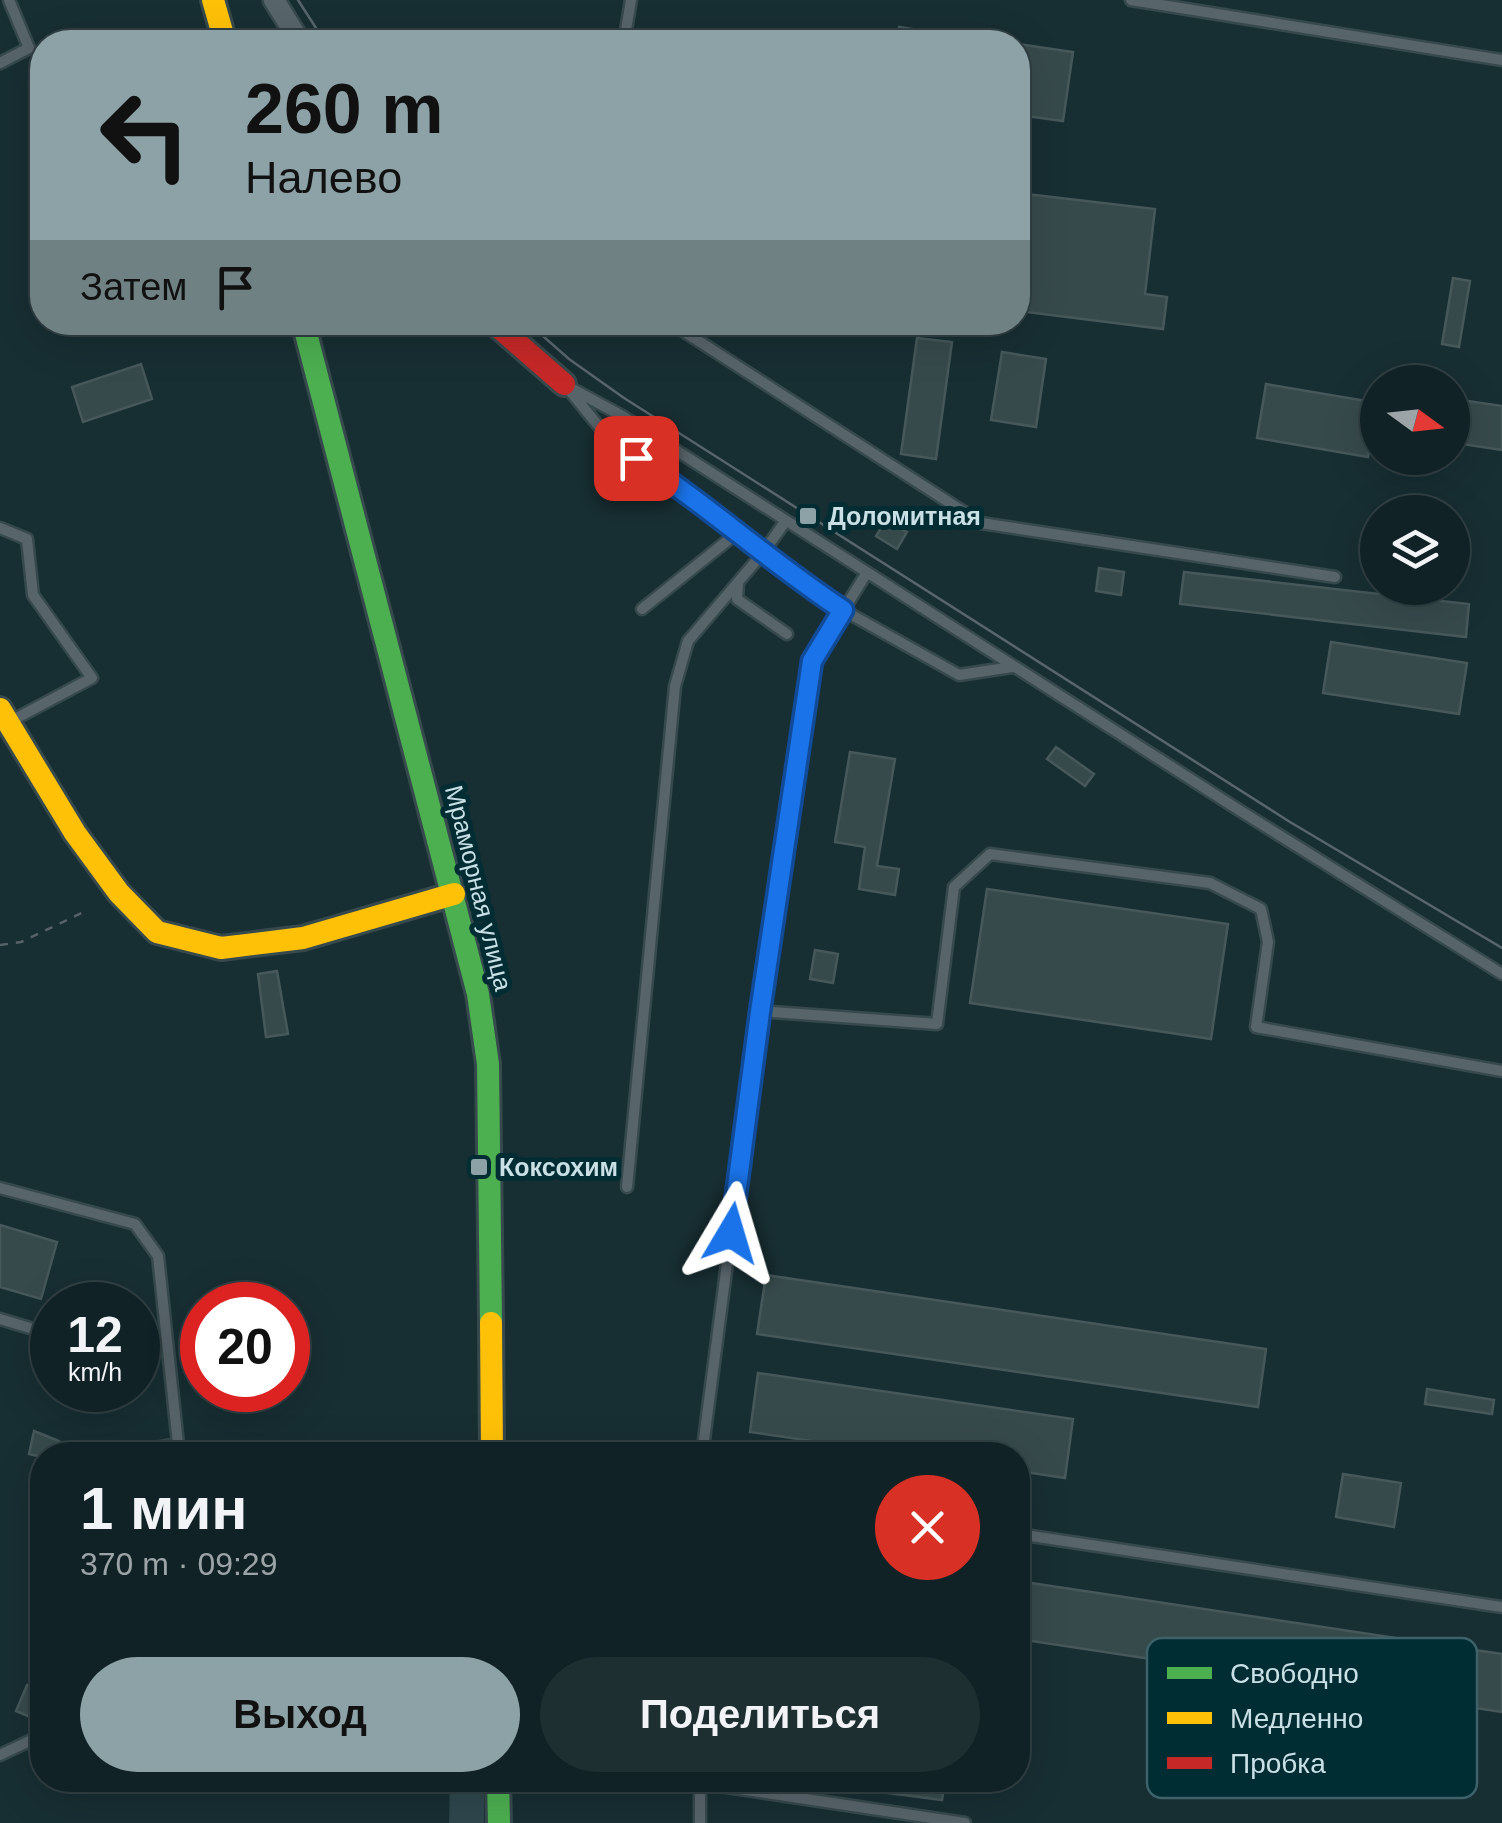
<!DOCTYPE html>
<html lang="ru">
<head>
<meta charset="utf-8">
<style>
  body { margin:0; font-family:Arial,sans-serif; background:#1e2f32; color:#f1f3f6; height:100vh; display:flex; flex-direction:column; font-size:38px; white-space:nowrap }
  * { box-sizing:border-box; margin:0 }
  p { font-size:32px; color:#9ca4a7 }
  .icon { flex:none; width:55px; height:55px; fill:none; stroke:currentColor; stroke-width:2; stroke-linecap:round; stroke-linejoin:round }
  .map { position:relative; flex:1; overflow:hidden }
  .panel { position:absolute; left:30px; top:1442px; width:1000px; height:350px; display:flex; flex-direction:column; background:#112226; border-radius:40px; box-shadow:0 10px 40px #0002,0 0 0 2px #303f43 }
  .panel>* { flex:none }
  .top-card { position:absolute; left:30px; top:30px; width:1000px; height:305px; border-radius:40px; box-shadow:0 10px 40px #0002,0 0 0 2px #303f43; background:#8ca2a6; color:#111; overflow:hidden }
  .needle { width:65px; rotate:105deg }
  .buttons { position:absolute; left:1360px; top:365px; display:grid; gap:20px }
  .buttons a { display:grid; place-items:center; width:110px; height:110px; border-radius:50%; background:#112226; box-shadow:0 10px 40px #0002,0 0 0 2px #303f43; font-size:50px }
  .speed { position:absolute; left:30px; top:1282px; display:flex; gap:20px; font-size:50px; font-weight:700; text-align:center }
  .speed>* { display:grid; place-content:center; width:130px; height:130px; border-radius:50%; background:#112226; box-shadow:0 10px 40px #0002,0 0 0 2px #303f43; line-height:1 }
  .speed small { font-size:25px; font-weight:400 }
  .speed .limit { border:15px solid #d22; background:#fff; color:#111 }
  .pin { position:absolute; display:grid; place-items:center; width:85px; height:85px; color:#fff; margin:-42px; border-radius:20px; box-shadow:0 5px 15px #0006 }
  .me { position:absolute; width:110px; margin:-55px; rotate:7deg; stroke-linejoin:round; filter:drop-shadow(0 0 8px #0008) }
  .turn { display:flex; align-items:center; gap:35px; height:210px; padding:0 50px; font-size:45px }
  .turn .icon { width:130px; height:130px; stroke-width:2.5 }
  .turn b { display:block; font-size:70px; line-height:85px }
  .then { display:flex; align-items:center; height:95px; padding:0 50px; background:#0003; gap:20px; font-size:38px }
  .round { display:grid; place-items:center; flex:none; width:105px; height:105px; border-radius:52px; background:#1e2f32 }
  .head { display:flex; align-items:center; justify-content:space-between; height:170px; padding:0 50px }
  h1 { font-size:60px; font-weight:600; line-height:75px }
  .action { display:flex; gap:20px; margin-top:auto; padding:20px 50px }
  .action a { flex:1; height:115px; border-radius:60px; background:#8ca2a6; color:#111; font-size:40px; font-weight:600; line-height:115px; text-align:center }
  .action a+a { background:#1e2f32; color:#f1f3f6 }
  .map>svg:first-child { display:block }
</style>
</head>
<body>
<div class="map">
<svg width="1502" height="1823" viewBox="0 0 1502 1823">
  <rect width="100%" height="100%" fill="#172e32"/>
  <!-- green -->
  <path fill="#2e474d" d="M450 1780H484V1823H449Z"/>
  <!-- building -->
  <path fill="#374a4b" stroke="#46585a" stroke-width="2.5" d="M899 27 953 35V42H897Z
    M1018 44 1073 52 1063 121 1018 115Z
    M1018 193 1155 209 1145 294 1167 297 1163 329 1018 311Z
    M1453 278 1470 281 1459 347 1442 344Z
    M917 338 952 342 936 459 901 454Z
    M1002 352 1046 359 1036 427 991 420Z
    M141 364 152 399 83 422 72 387Z
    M1266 384 1378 403 1368 457 1257 438Z
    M1461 400 1502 406V450L1455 443Z
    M899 513 910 520 903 530 907 532 897 549 876 536 886 520 892 524Z
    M1099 568 1124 572 1121 595 1096 591Z
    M1184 572 1469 604 1466 637 1180 604Z
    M1331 642 1467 663 1459 714 1323 693Z
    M1056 747 1094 774 1085 786 1047 759Z
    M850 752 895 759 877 866 899 869 895 895 859 889 865 847 835 842Z
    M987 889 1228 924 1211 1039 970 1003Z
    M815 950 838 954 833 983 810 979Z
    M277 971 288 1034 266 1037 258 974Z
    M0 1225 57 1242 41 1299 0 1287Z
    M766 1275 1266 1349 1258 1407 757 1334Z
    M758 1373 1073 1419 1065 1478 1018 1471V1455H908L750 1432Z
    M1427 1389 1494 1400 1492 1414 1425 1404Z
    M34 1431 59 1441 55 1455 42 1457 29 1454Z
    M1343 1474 1401 1483 1394 1527 1336 1517Z
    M1018 1581 1502 1654V1712L1018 1639Z
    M27 1685 42 1691V1722L16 1711Z
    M850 1780H945L942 1800 849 1788Z"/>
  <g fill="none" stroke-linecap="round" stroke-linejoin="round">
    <defs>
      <path id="lane" d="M1131 0 1502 60
        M624 42 631 0
        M0 63 29 48 9 0
        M675 322 680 329 981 523 1335 577
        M567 386 624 417 1239 810 1502 974
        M570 391 610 440 690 493 781 569 843 610 959 675 1012 667
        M0 528 27 539 33 595 92 678 11 721
        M738 583 737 599 787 634
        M642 609 737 533
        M760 1011 937 1024 954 887 990 854 1210 883 1261 909 1268 942 1256 1027 1502 1071
        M627 1187 675 686 688 641 762 554 785 522
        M0 1188 135 1224 158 1256 178 1444 118 1455
        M0 1319 50 1334
        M702 1455 760 1011 812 661 866 574
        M1018 1534 1502 1607
        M0 1755 42 1735
        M700 1780V1823
        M700 1783 965 1823"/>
      <path id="street" d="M274 0 300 42"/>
      <path id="fast" d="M303 322 478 994 488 1064 491 1323
        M498 1780 499 1823"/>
      <path id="slow" d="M213 0 225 42
        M0 709 75 833 119 893 157 932 221 948 303 938 454 894
        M491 1323 492 1455"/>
      <path id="jam" d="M493 322 564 384"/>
    </defs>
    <!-- lane casing -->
    <use href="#lane" stroke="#36494c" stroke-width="15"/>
    <!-- street casing -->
    <use href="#street" stroke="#36494c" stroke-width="25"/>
    <!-- fast casing -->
    <use href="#fast" stroke="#36494c" stroke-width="28"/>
    <!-- slow casing -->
    <use href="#slow" stroke="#36494c" stroke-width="28"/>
    <!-- jam casing -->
    <use href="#jam" stroke="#36494c" stroke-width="28"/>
    <!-- path -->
    <path stroke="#556368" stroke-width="2.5" stroke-dasharray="8 8" stroke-linecap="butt" d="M0 945 21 942 88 910"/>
    <!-- lane -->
    <use href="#lane" stroke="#57646a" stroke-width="10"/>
    <!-- street -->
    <use href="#street" stroke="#57646a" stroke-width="20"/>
    <!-- fast -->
    <use href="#fast" stroke="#4caf50" stroke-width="22"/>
    <!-- slow -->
    <use href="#slow" stroke="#ffc107" stroke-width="22"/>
    <!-- jam -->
    <use href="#jam" stroke="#c62828" stroke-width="22"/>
    <!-- tram -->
    <path stroke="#58666c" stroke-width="2.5" d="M298 0 325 42
      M527 322 569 359 624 398 1290 822 1502 948"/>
  </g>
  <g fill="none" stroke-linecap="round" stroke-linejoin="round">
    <defs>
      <path id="route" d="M636 458C708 505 771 563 843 610L812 661 760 1012 731 1233"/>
    </defs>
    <!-- route casing -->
    <use href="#route" stroke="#114b97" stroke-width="25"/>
    <!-- route -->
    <use href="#route" stroke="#1a73e8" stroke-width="18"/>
  </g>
  <!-- markers -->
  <g fill="#8ca2a6" stroke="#002c34" stroke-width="4">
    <rect x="798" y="506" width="20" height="20" rx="5"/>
    <rect x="469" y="1157" width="20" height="20" rx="5"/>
  </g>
  <g text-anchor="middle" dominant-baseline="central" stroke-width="10" stroke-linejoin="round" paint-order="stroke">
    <!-- poi labels -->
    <g font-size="25" font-weight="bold" fill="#cbe0e5" stroke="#002c34" text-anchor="start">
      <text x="828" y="516">Доломитная</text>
      <text x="499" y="1167">Коксохим</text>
    </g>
    <!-- street labels -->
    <g font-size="25" fill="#cbe0e5" stroke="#002c34">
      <text transform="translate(479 888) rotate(76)">Мраморная улица</text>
    </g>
  </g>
  <!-- legend -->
  <rect x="1147" y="1638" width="330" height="160" rx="15" fill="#002c34" stroke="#3d6269" stroke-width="2.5"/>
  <rect x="1167" y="1667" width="45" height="12" fill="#4caf50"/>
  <rect x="1167" y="1712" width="45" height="12" fill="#ffc107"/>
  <rect x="1167" y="1757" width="45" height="12" fill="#c62828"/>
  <g font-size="28" fill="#cbe0e5">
    <text x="1230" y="1683">Свободно</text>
    <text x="1230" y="1728">Медленно</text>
    <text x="1230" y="1773">Пробка</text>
  </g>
</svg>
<div class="buttons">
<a><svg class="needle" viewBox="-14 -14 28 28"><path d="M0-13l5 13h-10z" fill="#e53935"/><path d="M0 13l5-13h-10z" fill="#9ca4a7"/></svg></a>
<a><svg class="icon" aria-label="layers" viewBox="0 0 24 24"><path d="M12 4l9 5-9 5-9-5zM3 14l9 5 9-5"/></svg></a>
</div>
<div class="speed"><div>12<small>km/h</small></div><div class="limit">20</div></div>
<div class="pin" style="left:636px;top:458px;background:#d93025"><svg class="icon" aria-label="arrive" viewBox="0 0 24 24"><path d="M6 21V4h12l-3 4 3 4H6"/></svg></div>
<svg class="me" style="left:731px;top:1233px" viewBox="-20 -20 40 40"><path d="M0-17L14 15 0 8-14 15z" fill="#1a73e8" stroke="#fff" stroke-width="4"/></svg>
<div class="top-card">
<div class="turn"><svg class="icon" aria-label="left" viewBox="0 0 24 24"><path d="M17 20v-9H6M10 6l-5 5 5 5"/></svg><div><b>260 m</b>Налево</div></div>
<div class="then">Затем<svg class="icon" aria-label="arrive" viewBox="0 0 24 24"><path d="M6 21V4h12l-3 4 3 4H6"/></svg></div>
</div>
<section class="panel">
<div class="head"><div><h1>1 мин</h1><p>370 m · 09:29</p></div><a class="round" style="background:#d93025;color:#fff"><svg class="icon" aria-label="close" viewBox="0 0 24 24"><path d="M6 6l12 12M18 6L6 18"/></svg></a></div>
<div class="action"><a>Выход</a><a>Поделиться</a></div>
</section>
</div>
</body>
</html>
